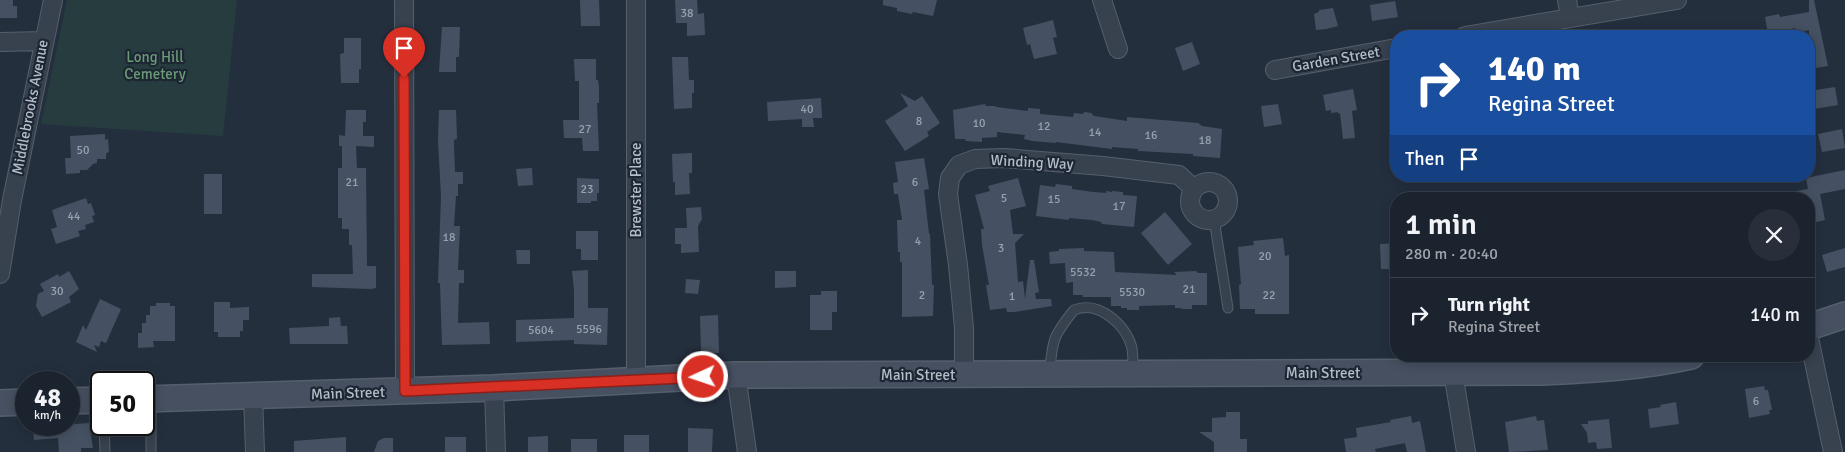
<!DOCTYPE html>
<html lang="en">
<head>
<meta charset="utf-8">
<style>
  body { margin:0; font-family:Signika,sans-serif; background:#282f3a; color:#f1f3f6; height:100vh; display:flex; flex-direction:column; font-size:19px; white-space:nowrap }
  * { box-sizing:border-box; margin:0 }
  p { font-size:16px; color:#a0a4aa }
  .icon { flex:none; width:28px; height:28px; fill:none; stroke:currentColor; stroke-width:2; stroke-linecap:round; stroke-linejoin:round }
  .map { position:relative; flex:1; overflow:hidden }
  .panel { position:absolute; left:1390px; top:192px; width:425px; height:170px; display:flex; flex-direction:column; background:#1b232e; border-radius:20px; box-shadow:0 2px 12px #0003,0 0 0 1px #39404a }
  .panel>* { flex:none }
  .hud { position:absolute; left:1390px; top:30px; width:425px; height:152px; border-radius:20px; box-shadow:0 2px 12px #0003,0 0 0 1px #39404a; background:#1a4fa0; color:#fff; overflow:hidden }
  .speed { position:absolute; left:15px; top:371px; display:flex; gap:10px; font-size:25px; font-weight:700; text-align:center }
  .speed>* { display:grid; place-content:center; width:65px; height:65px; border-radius:50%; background:#1b232e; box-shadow:0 2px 12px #0003,0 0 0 1px #39404a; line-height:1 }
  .speed small { font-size:12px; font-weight:400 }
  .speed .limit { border:2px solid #111; border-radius:8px; background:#fff; color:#111 }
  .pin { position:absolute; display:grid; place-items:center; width:42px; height:42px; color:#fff; margin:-51px -21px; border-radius:50% 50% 50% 0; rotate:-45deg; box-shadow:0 0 5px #0007 }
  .pin .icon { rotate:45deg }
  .me { position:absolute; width:55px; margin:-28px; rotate:267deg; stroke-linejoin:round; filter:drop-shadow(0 0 4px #0008) }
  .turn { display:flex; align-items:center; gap:18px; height:105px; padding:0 15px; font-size:22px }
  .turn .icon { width:65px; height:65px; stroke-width:2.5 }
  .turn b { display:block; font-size:35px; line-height:42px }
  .then { display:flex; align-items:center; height:48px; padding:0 15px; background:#0003; gap:10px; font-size:19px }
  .round { display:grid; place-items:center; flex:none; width:52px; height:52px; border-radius:26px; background:#282f3a }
  .headline { display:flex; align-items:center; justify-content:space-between; height:85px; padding:0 15px }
  h1 { font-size:30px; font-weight:600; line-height:38px }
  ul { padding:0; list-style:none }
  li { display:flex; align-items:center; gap:15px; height:75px; padding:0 15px; border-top:1px solid #39404a }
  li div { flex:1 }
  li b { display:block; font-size:19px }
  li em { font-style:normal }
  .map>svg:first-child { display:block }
</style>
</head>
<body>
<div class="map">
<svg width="1845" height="452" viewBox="0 0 1845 452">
  <rect width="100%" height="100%" fill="#242f3e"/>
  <!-- green -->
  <path fill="#263c3f" d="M67 0H237L223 136 41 124Z"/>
  <!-- building -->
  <path fill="#455162" d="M0 0H13V6H17V18H0Z
    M580 0H599L600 26H581Z
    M675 0H697L698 14 704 13 705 35 687 36V23H676Z
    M883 0H937L933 16 913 12 912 14 897 11V8L883 5Z
    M1809 0H1814L1828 66 1809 69V30L1796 33 1795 28 1768 34 1765 17 1779 14 1780 17 1809 12Z
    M1395 1 1398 17 1372 21 1370 5Z
    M1333 8 1338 26 1326 29 1316 30 1314 14 1319 12V10Z
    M1053 20 1057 37 1053 38 1057 54 1034 59 1030 44 1027 45 1023 28Z
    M442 27H460L459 57H456V72H439Z
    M344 38H361V69H359V83H341L340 54 344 53Z
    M1192 42 1200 64 1183 71 1175 48Z
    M672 57H688L689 80H694V93H692V108L674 109Z
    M574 59H596V80H598L599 87V103H597L599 151H583L582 138H564L563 120H579V81H575Z
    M1835 87 1838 105 1814 109 1813 103H1809V91Z
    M1353 89 1357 110 1352 111 1355 138 1343 139 1340 113 1338 114V112L1331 113V110L1326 111 1323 95Z
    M900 93 915 101 922 96 940 123 927 132 929 136 905 151 885 121 908 106Z
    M821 98 822 118H813L814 127H802V119L768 121 767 102Z
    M985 104 986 106H995L996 107 1028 111V108L1040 109V114L1073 117 1074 113 1083 114 1084 112 1091 113 1094 116 1127 121V117L1198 123 1202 126 1222 129 1220 158 1193 156V154L1138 151V149L1112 147V149L1056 142V143L1032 141 1024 139 1025 135 997 132V137L982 138V142L966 141 965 139H955L953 110Z
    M1278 104 1282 124 1264 127 1261 106Z
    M346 110H366V122H363V136H374V147L356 146 357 168H366L367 266H376V288L371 289 312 287V274H353L352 245H349V229H342V218H338V168H342V146H339V135L345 136Z
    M439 110H456L457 139 454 140V146L455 172H463V184H458V196H456L454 226H460L458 270H464V283H459L458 323 489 322 490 344 442 345 440 283H438L441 196 438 140Z
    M1842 129 1845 148 1822 152 1818 134Z
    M105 134V140L108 139 109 151 106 154V159H97V163L93 164 87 170H80V173L66 174 65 158H71L70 136Z
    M692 153V173H689L690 194 675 195V182H673L672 154Z
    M924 158 929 189 924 190 929 234H930L932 285H934L933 316 902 317V262H900V252H898L897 220H902L898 194H894L893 183 898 182 895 162Z
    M532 168 533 185 518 186 516 169Z
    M1845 170V189L1820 194 1825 220 1813 223 1809 199H1785V193L1808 189 1806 178Z
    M204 174H222V214H204Z
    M577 178 599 179V193H597V201H591V203H577Z
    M1018 178 1026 206 1010 210 1013 234H1024L1015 243 1018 282 1023 281 1025 299 1030 260H1034L1039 292 1035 293 1036 299H1051L1052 306 1014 312H1007L1006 308 990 310 986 285H989L982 245 981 229H984L975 195 990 191 988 186Z
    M1056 184 1072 186V189L1093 192 1106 193V191L1112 192V191L1123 192V195L1137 196 1134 227 1102 224 1101 222 1092 220 1069 218V220L1036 216 1040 185 1055 187Z
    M86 198 88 204 91 203 95 215 92 216 94 222 85 225 86 229 78 231 80 236 56 244 51 229 57 227 52 210Z
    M701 207 702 219 698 226 699 252 681 253V244H675V228H687L686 208Z
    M1165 212 1192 244 1168 265 1141 233Z
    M576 231H598V260H581V249H576Z
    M1283 238 1285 256 1289 255V314H1255V309H1240L1239 285 1241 284 1238 247 1254 245 1253 241Z
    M1396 243V269H1381L1380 244Z
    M1084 248V251L1114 252 1115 272 1177 275 1174 272 1196 271 1198 273H1207V305H1192V309H1182L1181 308H1175V305L1139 306V310H1127V308H1121V306H1111V297H1083V295H1073V282L1066 283 1065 263 1050 264 1049 252 1059 251V249Z
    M1845 248V267L1827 272 1822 255Z
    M516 250H530V264H517Z
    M588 270V308H608L607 345 574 344V340L516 342V320L574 318V290L572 271Z
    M69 271 79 289 69 297 71 302 42 317 36 306 38 294 44 291 40 284 58 274 59 277Z
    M775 271H796V287L775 288Z
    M686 279 700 280 698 294 685 293Z
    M821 291H837V312H832V330H810V295H821Z
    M100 299 121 309 106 343 101 341 99 347 94 345 97 352 76 342 83 325 86 330Z
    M214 302H230V308L249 307V320H243V331H240V337H218V332H214Z
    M156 303H170V306H175V341H153L154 347 138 348V333H142V323H146V315H150V306H156Z
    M718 315 719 353H701L700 316Z
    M340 317 341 326H347L348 344H290L289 328 329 326V318Z
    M1764 386 1765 390H1768L1772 410H1769L1770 414 1749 418 1745 389Z
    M1676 402 1679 424 1650 428 1648 409 1661 407 1660 405Z
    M1226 412H1240V439H1247V452H1214V442L1199 432H1212V418L1226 417Z
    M1411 416 1412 423 1420 421 1426 452H1407L1405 443 1375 449 1376 452H1346L1344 439 1357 437 1356 428 1391 422 1390 420Z
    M1536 416 1537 421 1544 420 1548 450 1509 452 1505 422Z
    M1609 419 1612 448 1597 449 1596 442 1588 443 1587 433 1581 424H1588V421Z
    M89 423 93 448H81V452H59L58 438 34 440 33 427Z
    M688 428 713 429 712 452H688Z
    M624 435H649V452H624Z
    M548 436V452H528V437Z
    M346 437V452H294V441Z
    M445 437H466V452H445Z
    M384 438H393V452H374L378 441Z
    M571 439H597V452H571Z"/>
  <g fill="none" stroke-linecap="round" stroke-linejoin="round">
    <defs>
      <path id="service" d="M1214 219 1228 308
        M1050 371C1052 339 1054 335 1074 310 1098 300 1126 324 1132 348 1133 355 1133 364 1133 371
        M104 425 105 452
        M151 452V400"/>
      <path id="minor" d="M404 0 405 391
        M636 0V381
        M1102 0 1118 49
        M1567 0 1570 18
        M1465 36 1677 0
        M0 42 43 41
        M1275 70 1396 48
        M1190 201a19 19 0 1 1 38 0a19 19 0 1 1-38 0Z
        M0 274 12 200 53 0
        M1809 338 1833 452
        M1453 372 1466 452
        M736 375 747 452
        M964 375V328L958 265 948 194 950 178 959 165 975 159 1004 158 1103 166 1179 175 1194 189
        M494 388 496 452
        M253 396 255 452"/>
      <path id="secondary" d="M1809 327 1845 315
        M144 399 494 388 736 375 1540 372C1590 370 1642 367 1691 356
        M69 401 101 400
        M0 403 26 402"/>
    </defs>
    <!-- service casing -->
    <use href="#service" stroke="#565f6c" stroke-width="11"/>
    <!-- minor casing -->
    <use href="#minor" stroke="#565f6c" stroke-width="20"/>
    <!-- secondary casing -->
    <use href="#secondary" stroke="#565f6c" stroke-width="28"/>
    <!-- service -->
    <use href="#service" stroke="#38414e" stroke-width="9"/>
    <!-- minor -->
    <use href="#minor" stroke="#38414e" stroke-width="18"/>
    <!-- secondary -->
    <use href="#secondary" stroke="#465061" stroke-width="25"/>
  </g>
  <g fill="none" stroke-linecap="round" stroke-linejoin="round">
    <defs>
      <path id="route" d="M404 78 405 391 703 377"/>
    </defs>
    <!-- route casing -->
    <use href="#route" stroke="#8d1f18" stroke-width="12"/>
    <!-- route -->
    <use href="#route" stroke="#d93025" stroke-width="9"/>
  </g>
  <g text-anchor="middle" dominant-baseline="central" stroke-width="4.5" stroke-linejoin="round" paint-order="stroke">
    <!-- number labels -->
    <g font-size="12" fill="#98a1af">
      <text x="687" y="13">38</text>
      <text x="807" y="109">40</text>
      <text x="919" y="121">8</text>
      <text x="979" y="123">10</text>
      <text x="1044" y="126">12</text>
      <text x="585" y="129">27</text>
      <text x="1095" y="132">14</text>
      <text x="1151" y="135">16</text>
      <text x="1205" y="140">18</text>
      <text x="83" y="150">50</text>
      <text x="352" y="182">21</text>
      <text x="915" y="182">6</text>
      <text x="587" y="189">23</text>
      <text x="1004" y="198">5</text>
      <text x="1054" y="199">15</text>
      <text x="1119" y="206">17</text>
      <text x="74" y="216">44</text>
      <text x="449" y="237">18</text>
      <text x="918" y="241">4</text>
      <text x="1001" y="248">3</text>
      <text x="1265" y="256">20</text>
      <text x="1083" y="272">5532</text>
      <text x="1189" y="289">21</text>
      <text x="57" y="291">30</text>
      <text x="1132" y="292">5530</text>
      <text x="922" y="295">2</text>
      <text x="1269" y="295">22</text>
      <text x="1012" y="296">1</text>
      <text x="589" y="329">5596</text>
      <text x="541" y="330">5604</text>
      <text x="1756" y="401">6</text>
    </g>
    <!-- park labels -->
    <g font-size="15" fill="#6b9a76" stroke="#1d2633">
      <text x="155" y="57">Long Hill<tspan x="155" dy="17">Cemetery</tspan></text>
    </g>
    <!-- street labels -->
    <g font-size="15" fill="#b4bcc9" stroke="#1d2633">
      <text transform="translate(1336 59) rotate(-10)">Garden Street</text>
      <text transform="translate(30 107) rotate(-79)">Middlebrooks Avenue</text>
      <text transform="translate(1032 162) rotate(3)">Winding Way</text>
      <text transform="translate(636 190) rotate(-90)">Brewster Place</text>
      <text x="1323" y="373">Main Street</text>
      <text x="918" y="375">Main Street</text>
      <text transform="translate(348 393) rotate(-2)">Main Street</text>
    </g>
  </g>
</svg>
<div class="speed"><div>48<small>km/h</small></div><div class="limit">50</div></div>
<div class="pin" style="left:404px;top:78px;background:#d93025"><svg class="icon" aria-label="arrive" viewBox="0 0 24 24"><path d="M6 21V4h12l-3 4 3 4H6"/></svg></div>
<svg class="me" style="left:703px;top:377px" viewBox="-20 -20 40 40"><circle r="17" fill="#d93025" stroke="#fff" stroke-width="3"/><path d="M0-11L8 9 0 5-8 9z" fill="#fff"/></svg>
<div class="hud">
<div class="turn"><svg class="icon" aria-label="right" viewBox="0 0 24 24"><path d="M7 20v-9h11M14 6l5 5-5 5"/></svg><div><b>140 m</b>Regina Street</div></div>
<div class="then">Then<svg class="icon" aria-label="arrive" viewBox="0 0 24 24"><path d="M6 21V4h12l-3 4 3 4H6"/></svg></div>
</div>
<section class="panel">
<div class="headline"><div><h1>1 min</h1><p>280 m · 20:40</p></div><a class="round"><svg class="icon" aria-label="close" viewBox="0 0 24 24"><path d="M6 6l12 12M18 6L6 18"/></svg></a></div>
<ul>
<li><svg class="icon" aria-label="right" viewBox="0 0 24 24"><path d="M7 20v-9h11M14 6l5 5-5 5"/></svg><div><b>Turn right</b><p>Regina Street</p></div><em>140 m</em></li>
</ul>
</section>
</div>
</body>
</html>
